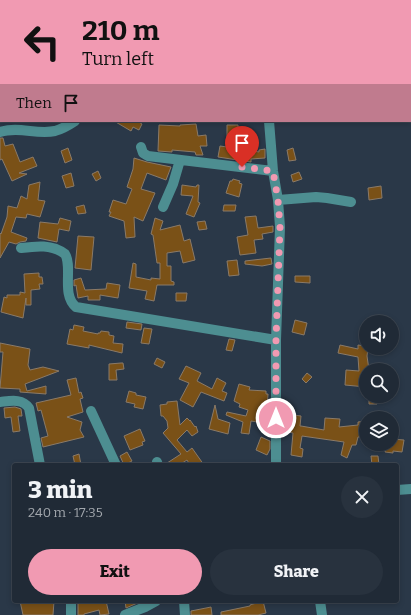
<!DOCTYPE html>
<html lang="en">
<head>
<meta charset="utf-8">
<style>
  body { margin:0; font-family:Bitter,serif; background:#28323e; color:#f1f3f6; height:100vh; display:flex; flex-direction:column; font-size:15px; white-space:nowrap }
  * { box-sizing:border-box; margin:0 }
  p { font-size:13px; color:#a2a7ad }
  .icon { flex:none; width:22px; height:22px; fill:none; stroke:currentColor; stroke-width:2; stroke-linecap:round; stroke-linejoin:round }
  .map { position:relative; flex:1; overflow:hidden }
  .drawer { position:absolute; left:12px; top:463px; width:387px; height:140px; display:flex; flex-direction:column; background:#202a36; border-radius:4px; box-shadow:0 2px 6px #0003,0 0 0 1px #3d4651 }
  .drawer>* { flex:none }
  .banner { position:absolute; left:0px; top:0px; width:411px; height:122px; box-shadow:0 2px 6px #0003,0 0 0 1px #3d4651; background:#f19ab2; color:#111; overflow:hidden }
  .buttons { position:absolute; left:359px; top:315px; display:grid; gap:8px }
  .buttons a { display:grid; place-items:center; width:40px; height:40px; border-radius:50%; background:#202a36; box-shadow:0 2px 6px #0003,0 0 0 1px #3d4651; font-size:20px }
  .pin { position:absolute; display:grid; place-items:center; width:34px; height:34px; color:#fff; margin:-41px -17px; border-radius:50% 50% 50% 0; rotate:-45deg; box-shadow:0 0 4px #0007 }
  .pin .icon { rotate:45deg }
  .me { position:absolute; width:44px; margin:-22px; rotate:0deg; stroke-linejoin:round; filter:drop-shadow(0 0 3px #0008) }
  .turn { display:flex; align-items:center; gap:14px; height:84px; padding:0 16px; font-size:18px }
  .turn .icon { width:52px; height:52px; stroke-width:2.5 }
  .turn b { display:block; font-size:28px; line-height:34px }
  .then { display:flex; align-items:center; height:38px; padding:0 16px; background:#0003; gap:8px; font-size:15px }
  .round { display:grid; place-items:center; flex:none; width:42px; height:42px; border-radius:21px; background:#28323e }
  .summary { display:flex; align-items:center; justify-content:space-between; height:68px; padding:0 16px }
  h1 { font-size:24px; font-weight:800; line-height:30px }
  .action { display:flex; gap:8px; margin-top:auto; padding:8px 16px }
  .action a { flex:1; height:46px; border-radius:24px; background:#f19ab2; color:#111; font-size:16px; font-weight:800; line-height:46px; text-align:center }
  .action a+a { background:#28323e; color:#f1f3f6 }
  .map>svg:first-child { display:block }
</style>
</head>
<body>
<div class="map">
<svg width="411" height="615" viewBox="0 0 411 615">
  <rect width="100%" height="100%" fill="#2a3848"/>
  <!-- building -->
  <path fill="#7a5117" stroke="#8a7a68" d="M114 121H137L142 124 139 130 133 127 131 131Z
    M196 124 198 136 206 135 207 146H200L203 155H196L195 152 172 150V152L158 151 159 125 180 126V125Z
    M227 125H238V128H241L242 149 259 152V150L265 149V158L251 159V162L218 157 220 146 227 147Z
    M0 138H3L5 146 13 144 20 162 33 157 37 166 19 173 27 174 12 181 2 159 0 160Z
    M68 148 72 160 65 163 61 151Z
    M293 148 296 160 289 161 287 150Z
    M134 158 147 162 171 167 166 180 147 173 141 189 155 193 143 221 134 217 135 237 126 238 124 221 109 216 111 212H109L113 200 126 204 132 189 127 187 133 169Z
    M98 171 101 178 96 181 92 174Z
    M299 172 302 179 293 182 291 175Z
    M71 173 74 186 66 188 62 176Z
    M233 179 240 181 239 183 242 184 239 197 226 193 230 181H232Z
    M40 182 38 200 45 201 40 217 27 214 26 218 16 217 11 232 27 238 26 241 20 242 16 244 9 242 0 258V233L1 234 7 217 8 206 17 208 21 196 27 199 29 185Z
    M182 185 196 187 197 185H199L198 202 200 203 194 217 186 214 193 196 181 195Z
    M381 186 382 198 369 200 368 188Z
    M84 205 86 213 78 214 76 207Z
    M224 205H236L235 211H223Z
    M256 216 258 228 273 226V232L262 234 263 239 254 240 256 253 240 255 237 237 248 235 245 217Z
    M60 218 71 221 69 231 59 229 57 242 38 238 40 222 58 224Z
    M155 218 163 221 160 230 180 225 184 241 190 239 195 260 183 263 180 251 167 253V266H171V281L174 282V285H157L154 301 145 299 147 291 129 288 133 263 136 264V277L151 280V278L160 279V263H157L153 235 151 234Z
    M205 221 207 229 199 230 197 222Z
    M78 236 94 237 91 270 75 268Z
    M271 258 272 264 262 266 245 264V261Z
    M237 260 239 275 229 276 227 261Z
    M39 273V277H42L43 284H39L40 289 31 290V305H26V298L23 318 1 312 4 297 7 298V295H20V292L25 293 24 274Z
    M295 276H310V283L295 282Z
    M81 278 85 290 106 289 107 283 120 285 118 298 100 295V300H88V296L78 298 76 285 74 286V280Z
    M176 293H187L186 301H176Z
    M295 320 307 323 304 335 292 332Z
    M127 322 142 324 141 330 126 328Z
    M74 325 84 327 83 331 98 334V333H100L101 331 109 332V335L114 336 113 343 123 344 122 353 89 345V348L67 344 70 329 73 330Z
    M144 328 152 329 149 344 141 343Z
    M229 339 235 340 232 351 226 350Z
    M0 343 30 349 28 365 30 370 43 367 59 371 25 384 27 391 46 386V394L20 392V389L0 388 3 352H0Z
    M340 345 358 349V345L366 346V348H368L367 356 369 370H366V387L345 385 346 370 359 371 358 357 338 353Z
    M157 358 165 362 162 368 154 364Z
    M121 363H123L124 369 116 370 117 380H109V364Z
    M186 366 201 373 197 381 212 389 217 378 226 383 222 391 227 393 224 401 201 392 193 407 180 400 189 383 179 379Z
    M307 373 312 377 306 383 302 379Z
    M76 378 79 393 81 392 83 398 80 399 83 412 67 417 82 422 80 430 84 437 43 447 41 438 48 436 41 410 38 411 36 403 71 395 67 380Z
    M239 384 250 387 249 390 266 391V394H268L267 412H270V424L251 421 249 434 241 433 243 422 226 415 227 412 246 416 248 410 239 407 240 404 234 401Z
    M129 391 136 393V395L146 397 143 409 134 407 135 404 126 402Z
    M369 396H377V404H369Z
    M177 401 180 425 187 418 190 421V420L195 427 196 426 198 432 192 436 187 430 177 440 187 452 192 448 204 465H190L187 460 179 465H164L181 454 163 433 168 428 167 421 163 416H161L160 405 167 404V402Z
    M215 405 218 419 230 423 228 434 209 429Z
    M15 407 21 409 22 416H18L20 431 13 432 11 417 5 418 4 408Z
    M294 415 301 416 300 426H301L324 430 325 418 340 419 339 427 358 425V422L366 421V436L358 437 356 445H352L347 458 341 455 344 442 302 436 300 448 303 449 302 457 291 455 293 433 288 432 289 424H293Z
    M140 429 145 441 142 442 143 445 130 450 124 436Z
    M261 437 270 441V449L267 455 256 450Z
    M392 439 404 440 402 452 393 451V453L385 452 386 444H392Z
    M127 452 132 461 124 465 120 456Z
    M79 454 81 465H75L73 456Z
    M371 456H378L379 465H372Z
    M20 601H54L53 615H23Z
    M78 601H106L109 614 100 615 99 610 84 614V615H78Z
    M125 601H142L126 608Z
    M263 601 266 613 258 615H221V612L250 606V605Z
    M211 607 212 615H191V611Z"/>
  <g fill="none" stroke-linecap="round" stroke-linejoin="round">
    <!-- minor -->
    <path stroke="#4d8e91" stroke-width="10" d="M124 0 125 1
      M263 0V1
      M159 1 160 0
      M269 121 273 171 278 200 280 227 276 340V465
      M0 132C19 126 37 135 55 131 62 129 69 125 75 121
      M141 147 143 153 148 156 273 171
      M278 200 316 197 327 198 351 202
      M163 207 173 184 180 160
      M21 248C36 246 52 244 65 254 73 267 61 295 76 307L276 340
      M0 402C10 401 22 398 29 408L40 465
      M91 411 116 465
      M157 462 158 465
      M397 490 411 489
      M184 601 185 615
      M320 601 322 615
      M71 615V601
      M125 615 145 607 156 601"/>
  </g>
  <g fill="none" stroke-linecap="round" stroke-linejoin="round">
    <!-- route -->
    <path stroke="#f19ab2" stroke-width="7" stroke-dasharray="0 12.6" d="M242 167 273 171 278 200 280 227 276 340V418"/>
  </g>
</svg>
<div class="buttons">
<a><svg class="icon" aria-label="sound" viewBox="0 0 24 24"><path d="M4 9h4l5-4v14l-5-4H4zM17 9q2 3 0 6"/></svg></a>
<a><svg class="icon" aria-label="search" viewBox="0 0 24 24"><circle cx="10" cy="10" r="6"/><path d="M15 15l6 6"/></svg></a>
<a><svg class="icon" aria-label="layers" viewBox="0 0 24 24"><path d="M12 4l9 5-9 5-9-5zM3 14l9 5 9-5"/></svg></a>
</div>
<div class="pin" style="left:242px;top:167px;background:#d93025"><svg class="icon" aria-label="arrive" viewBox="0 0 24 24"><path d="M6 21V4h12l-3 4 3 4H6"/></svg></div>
<svg class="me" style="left:276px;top:418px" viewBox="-20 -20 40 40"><circle r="17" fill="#f19ab2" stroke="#fff" stroke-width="3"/><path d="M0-11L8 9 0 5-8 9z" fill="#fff"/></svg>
<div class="banner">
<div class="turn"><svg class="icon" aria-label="left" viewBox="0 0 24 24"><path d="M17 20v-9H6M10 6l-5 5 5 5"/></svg><div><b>210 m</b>Turn left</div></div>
<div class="then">Then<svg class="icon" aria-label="arrive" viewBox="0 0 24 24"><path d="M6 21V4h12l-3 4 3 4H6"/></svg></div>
</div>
<section class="drawer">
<div class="summary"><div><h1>3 min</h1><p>240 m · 17:35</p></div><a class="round"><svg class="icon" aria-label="close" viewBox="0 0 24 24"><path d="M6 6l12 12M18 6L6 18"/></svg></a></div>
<div class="action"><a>Exit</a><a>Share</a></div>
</section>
</div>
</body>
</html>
